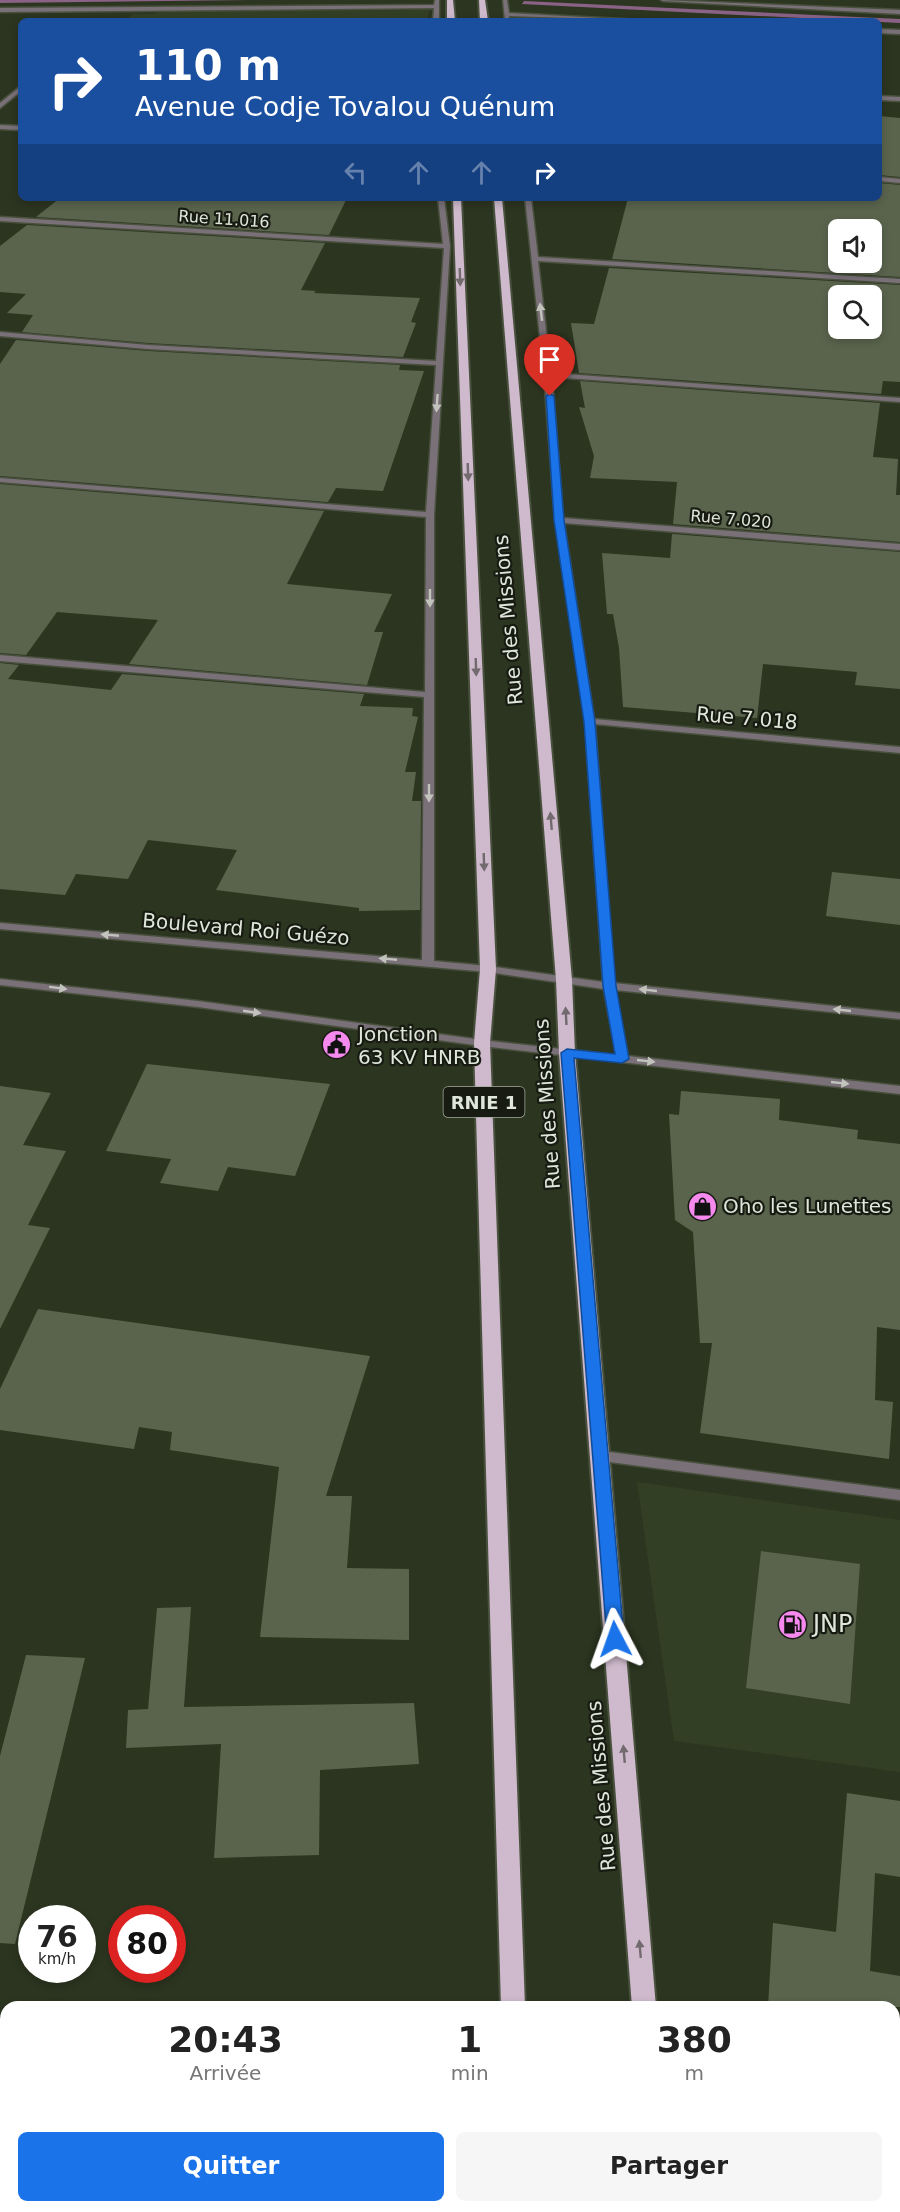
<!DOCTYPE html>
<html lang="fr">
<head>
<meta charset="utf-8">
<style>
  body { margin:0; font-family:"DejaVu Sans",sans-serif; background:#f6f6f6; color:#222; height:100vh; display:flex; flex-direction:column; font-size:22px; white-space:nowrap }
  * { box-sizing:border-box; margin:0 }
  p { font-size:20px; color:#767676 }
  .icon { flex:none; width:33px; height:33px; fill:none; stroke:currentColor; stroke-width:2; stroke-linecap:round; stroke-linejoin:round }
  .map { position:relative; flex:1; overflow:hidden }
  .sheet { position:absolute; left:0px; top:2001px; width:900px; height:212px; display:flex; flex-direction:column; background:#fff; border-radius:18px 18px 0 0; box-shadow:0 3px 9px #0003 }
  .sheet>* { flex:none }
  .top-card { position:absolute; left:18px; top:18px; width:864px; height:183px; border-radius:9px; box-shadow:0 3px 9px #0003; background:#1a4fa0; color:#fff; overflow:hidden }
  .buttons { position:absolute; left:828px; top:219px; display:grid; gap:12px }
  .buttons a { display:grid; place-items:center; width:54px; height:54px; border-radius:9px; background:#fff; box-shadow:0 3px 9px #0003; font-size:30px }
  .speed { position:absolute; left:18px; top:1905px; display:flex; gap:12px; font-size:30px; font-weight:700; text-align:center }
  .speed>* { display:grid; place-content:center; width:78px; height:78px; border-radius:50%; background:#fff; box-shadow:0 3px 9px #0003; line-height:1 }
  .speed small { font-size:15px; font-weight:400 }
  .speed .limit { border:9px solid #d22; background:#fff; color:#111 }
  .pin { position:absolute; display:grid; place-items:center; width:51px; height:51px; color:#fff; margin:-62px -26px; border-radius:50% 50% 50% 0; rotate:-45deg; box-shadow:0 0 6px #0007 }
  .pin .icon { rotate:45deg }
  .me { position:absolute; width:66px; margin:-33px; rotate:356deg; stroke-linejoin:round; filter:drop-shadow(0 0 4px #0008) }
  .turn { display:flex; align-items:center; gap:21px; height:126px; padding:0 18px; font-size:27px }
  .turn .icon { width:78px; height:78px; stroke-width:2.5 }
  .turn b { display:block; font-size:42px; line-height:51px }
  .lanes { display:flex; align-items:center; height:57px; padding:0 18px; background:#0003; justify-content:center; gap:30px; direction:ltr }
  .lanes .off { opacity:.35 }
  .eta { display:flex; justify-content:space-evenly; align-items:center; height:102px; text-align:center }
  .eta b { font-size:36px; font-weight:700; line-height:42px }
  .action { display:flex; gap:12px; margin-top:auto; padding:12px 18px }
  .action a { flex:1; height:69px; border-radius:9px; background:#1a73e8; color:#fff; font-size:24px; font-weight:700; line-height:69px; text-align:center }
  .action a+a { background:#f6f6f6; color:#222 }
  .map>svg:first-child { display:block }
</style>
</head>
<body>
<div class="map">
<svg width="900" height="2212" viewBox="0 0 900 2212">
  <rect width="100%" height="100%" fill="#2c3520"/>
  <!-- built -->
  <path fill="#333f24" d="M429 10 427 21H125L133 14H156L158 11Z
    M637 1482 900 1520V1772L674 1741Z"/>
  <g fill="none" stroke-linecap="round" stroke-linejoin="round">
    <!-- stream -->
    <path fill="#8a6286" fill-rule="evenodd" d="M0 0H250L0 3Z
      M524 1 900 19V23L522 4Z"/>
  </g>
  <!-- building -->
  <path fill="#5a644d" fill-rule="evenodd" d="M879 116 900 118V177L879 175Z
    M879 183 900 185V277L612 259 628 198 850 200 879 198ZM838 230H872V262H838Z
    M60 198H347L329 235 36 217Z
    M27 225 325 243 301 290 316 291 314 293 420 298 411 322 416 323 403 357 148 343 22 332 33 315 7 313 26 294 0 292V246Z
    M609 268 900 285V382L883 381 881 394 579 373 571 323 594 324ZM838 296H872V328H838Z
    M16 340 148 351 400 365 399 370 424 371 383 491 336 488 328 502 0 476V364Z
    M580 381 880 403 873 457 898 459 896 495H900V542L673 524 677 482 590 478 594 456 579 407 585 408Z
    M0 484 324 511 287 584 392 594 374 632H383L367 685 129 664 158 620 57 612 26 655 0 653Z
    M672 534 900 552V689L855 685 857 672 763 664 757 718 623 707 619 648 613 614H607L602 553 670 558Z
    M0 663 19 665 8 679 111 690 122 674 364 694 360 706 413 708 412 716 418 717 405 772H416L412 801H421L420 910 359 911V908L216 890 237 850 148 840 128 879 76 874 65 895 0 889Z
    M832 872 900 879V925L826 916Z
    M147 1064 330 1084 295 1176 228 1167 218 1191 160 1183 171 1159 106 1151Z
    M0 1086 51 1093 23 1145 66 1151 28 1225 50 1228 0 1329Z
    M681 1091 780 1099 779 1120 858 1130 857 1139 900 1144V1330L877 1327 875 1400 893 1402 889 1459 700 1433 712 1343H700L693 1232 675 1220 669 1114 679 1115Z
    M38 1309 370 1356 326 1496H352L347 1568 409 1569V1640L260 1637 279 1467 170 1450 172 1432 139 1427 134 1449 0 1430V1389Z
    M761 1551 860 1564 850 1704 746 1688Z
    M191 1607 184 1707 414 1703 419 1764 320 1770 319 1855 214 1858 221 1744 126 1748 128 1710 148 1709 157 1608Z
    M26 1655 85 1658 15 1944 0 1943V1756Z
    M847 1793 900 1801V1877L875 1873 870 1971 900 1976V2007H768L773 1923 836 1932Z"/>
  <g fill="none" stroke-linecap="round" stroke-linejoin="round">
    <defs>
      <path id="minor" d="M435 0H439V21H433L434 8 0 12V8L434 5Z
        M503 0H507L509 13 658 21 509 16V21H505Z
        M661 0 900 10V14L663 1Z
        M879 29 900 30V34L879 33Z
        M21 86V91L0 108V103Z
        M879 96 900 97V101L879 100Z
        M0 125 21 126V130L0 129Z
        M879 177 900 179V183L879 181Z
        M438 198H444L450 246 434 515V961L488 966 603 982 585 721 555 520 544 375 525 198H531L538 257 900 279V283L538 261 551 373 900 398V402L552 377 563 518 900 544V550L564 523 594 719 900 747V753L595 724 614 983 900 1013V1019L615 990 628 1056 900 1086V1094L482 1046 198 1007 0 985V979L198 1001 482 1040 616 1055 604 989 488 972 0 929V923L422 960 424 697 0 661V655L425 692 426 517 0 482V478L426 512 436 365 148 349 0 336V332L148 345 436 361 444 248 0 221V217L443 244Z
        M602 1451 900 1490V1500L602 1461 597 1460 595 1456 597 1452Z
        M894 2120 900 2121V2139L894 2138Z"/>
      <path id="trunk" d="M447 0H453L455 21H447Z
        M479 0H485L488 21H480Z
        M453 198H461L496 969 490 1043 525 2007H501L474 1043 480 969Z
        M494 198H502L572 980 575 1053 656 2007H632L559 1053 556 980Z
        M507 2206H533V2212H507Z
        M647 2206H673L674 2212H648Z"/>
    </defs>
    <!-- minor casing -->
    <use href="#minor" stroke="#49513e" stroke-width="3"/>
    <!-- trunk casing -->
    <use href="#trunk" stroke="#49513e" stroke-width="4"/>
    <!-- minor -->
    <use href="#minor" fill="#797078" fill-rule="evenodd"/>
    <!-- trunk -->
    <use href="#trunk" fill="#cebacc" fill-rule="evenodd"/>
  </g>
  <!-- one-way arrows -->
  <defs><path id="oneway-solid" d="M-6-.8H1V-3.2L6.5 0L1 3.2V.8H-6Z" transform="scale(1.5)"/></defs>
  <g fill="#726a6f">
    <use href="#oneway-solid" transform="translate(460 277) rotate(88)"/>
    <use href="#oneway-solid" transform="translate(468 472) rotate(88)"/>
    <use href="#oneway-solid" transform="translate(476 667) rotate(88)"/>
    <use href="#oneway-solid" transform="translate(551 821) rotate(-95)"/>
    <use href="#oneway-solid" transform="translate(484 862) rotate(88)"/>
    <use href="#oneway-solid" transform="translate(566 1016) rotate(-93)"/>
    <use href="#oneway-solid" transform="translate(624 1754) rotate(-95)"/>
    <use href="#oneway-solid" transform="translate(640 1949) rotate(-95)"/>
  </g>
  <g fill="#c1c3bc">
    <use href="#oneway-solid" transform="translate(541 312) rotate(-97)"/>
    <use href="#oneway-solid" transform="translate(437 403) rotate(94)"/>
    <use href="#oneway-solid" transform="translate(430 598) rotate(90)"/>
    <use href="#oneway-solid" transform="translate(429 793) rotate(90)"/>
    <use href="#oneway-solid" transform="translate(110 935) rotate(-175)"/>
    <use href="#oneway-solid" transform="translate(388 959) rotate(-175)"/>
    <use href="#oneway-solid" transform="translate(58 988) rotate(7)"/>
    <use href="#oneway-solid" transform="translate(648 990) rotate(-174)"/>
    <use href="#oneway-solid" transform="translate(842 1010) rotate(-174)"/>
    <use href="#oneway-solid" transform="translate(252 1012) rotate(8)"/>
    <use href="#oneway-solid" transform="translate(646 1061) rotate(6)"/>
    <use href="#oneway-solid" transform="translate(840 1083) rotate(6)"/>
  </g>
  <!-- route -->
  <path fill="#1a73e8" stroke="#114b97" stroke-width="1.5" d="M550 394 554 396 564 520 595 722 616 986 629 1059 622 1063 574 1058 624 1639 622 1644H609L607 1639 561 1053 567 1049 615 1054 603 986 584 722 554 520 546 396Z"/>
  <!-- icons -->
  <defs>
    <symbol id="civic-disc" viewBox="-11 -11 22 22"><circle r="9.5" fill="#f589ee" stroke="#171b12"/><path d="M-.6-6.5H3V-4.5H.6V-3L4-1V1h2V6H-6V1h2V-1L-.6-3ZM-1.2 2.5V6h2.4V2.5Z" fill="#111"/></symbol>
    <symbol id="shop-disc" viewBox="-11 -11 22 22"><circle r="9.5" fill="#f589ee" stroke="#171b12"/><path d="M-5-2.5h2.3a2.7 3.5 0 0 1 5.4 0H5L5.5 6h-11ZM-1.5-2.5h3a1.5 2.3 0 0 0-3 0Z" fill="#111"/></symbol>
    <symbol id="fuel-disc" viewBox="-11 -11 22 22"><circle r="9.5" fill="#f589ee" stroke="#171b12"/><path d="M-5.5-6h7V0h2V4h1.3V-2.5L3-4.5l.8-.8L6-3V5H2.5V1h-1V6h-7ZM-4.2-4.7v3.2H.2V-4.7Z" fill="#111"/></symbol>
  </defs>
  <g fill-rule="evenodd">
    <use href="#civic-disc" x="320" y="1028" width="33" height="33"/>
    <use href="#shop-disc" x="686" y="1190" width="33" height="33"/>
    <use href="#fuel-disc" x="776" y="1608" width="33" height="33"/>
  </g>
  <g text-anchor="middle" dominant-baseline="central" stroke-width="4.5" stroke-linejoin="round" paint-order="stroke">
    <!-- far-street labels -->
    <g font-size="16" fill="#e0e6d9" stroke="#171b12">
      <text transform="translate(224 219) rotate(4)">Rue 11.016</text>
      <text transform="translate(731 519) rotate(5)">Rue 7.020</text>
    </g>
    <!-- shield labels -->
    <rect fill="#171b12" stroke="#a4a99d" stroke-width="1.5" x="443.5" y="1087" width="81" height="30" rx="4.5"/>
    <g font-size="18" font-weight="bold" fill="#e0e6d9">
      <text x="484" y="1102">RNIE 1</text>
    </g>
    <!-- street labels -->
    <g font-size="20" fill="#e0e6d9" stroke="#171b12">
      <text transform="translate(508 620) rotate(-95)">Rue des Missions</text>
      <text transform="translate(747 718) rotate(5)">Rue 7.018</text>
      <text transform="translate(246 929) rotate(5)">Boulevard Roi Guézo</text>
      <text transform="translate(547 1104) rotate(-94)">Rue des Missions</text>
      <text transform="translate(601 1786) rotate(-95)">Rue des Missions</text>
    </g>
    <!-- poi labels -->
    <g font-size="20" fill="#e0e6d9" stroke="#171b12" text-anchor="start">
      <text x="358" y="1034">Jonction<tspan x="358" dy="23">63 KV HNRB</tspan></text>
      <text x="723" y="1206">Oho les Lunettes</text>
    </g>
    <!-- near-poi labels -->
    <g font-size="24" fill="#e0e6d9" stroke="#171b12" text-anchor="start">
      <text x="813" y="1624">JNP</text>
    </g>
  </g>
</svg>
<div class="buttons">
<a><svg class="icon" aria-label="sound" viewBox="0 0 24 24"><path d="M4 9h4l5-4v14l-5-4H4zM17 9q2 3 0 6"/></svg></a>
<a><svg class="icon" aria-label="search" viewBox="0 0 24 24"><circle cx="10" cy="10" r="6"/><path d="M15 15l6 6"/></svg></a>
</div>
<div class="speed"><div>76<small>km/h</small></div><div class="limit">80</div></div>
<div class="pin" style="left:550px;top:396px;background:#d93025"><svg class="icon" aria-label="arrive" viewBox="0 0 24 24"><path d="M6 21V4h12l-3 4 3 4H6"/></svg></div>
<svg class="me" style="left:615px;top:1639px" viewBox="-20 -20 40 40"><path d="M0-17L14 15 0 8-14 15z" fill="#1a73e8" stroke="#fff" stroke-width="4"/></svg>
<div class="top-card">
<div class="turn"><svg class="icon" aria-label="right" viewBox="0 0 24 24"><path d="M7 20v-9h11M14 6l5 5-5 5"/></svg><div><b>110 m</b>Avenue Codje Tovalou Quénum</div></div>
<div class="lanes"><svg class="icon off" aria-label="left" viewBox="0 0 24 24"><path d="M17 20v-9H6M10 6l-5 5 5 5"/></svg><svg class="icon off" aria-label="ahead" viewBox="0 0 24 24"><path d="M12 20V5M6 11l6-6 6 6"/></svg><svg class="icon off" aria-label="ahead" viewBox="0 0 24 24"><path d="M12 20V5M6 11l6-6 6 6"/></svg><svg class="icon" aria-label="right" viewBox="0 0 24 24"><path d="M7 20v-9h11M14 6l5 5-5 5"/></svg></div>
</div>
<section class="sheet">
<div class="eta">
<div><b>20:43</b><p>Arrivée</p></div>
<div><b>1</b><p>min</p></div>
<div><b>380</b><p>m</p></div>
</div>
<div class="action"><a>Quitter</a><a>Partager</a></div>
</section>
</div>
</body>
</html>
